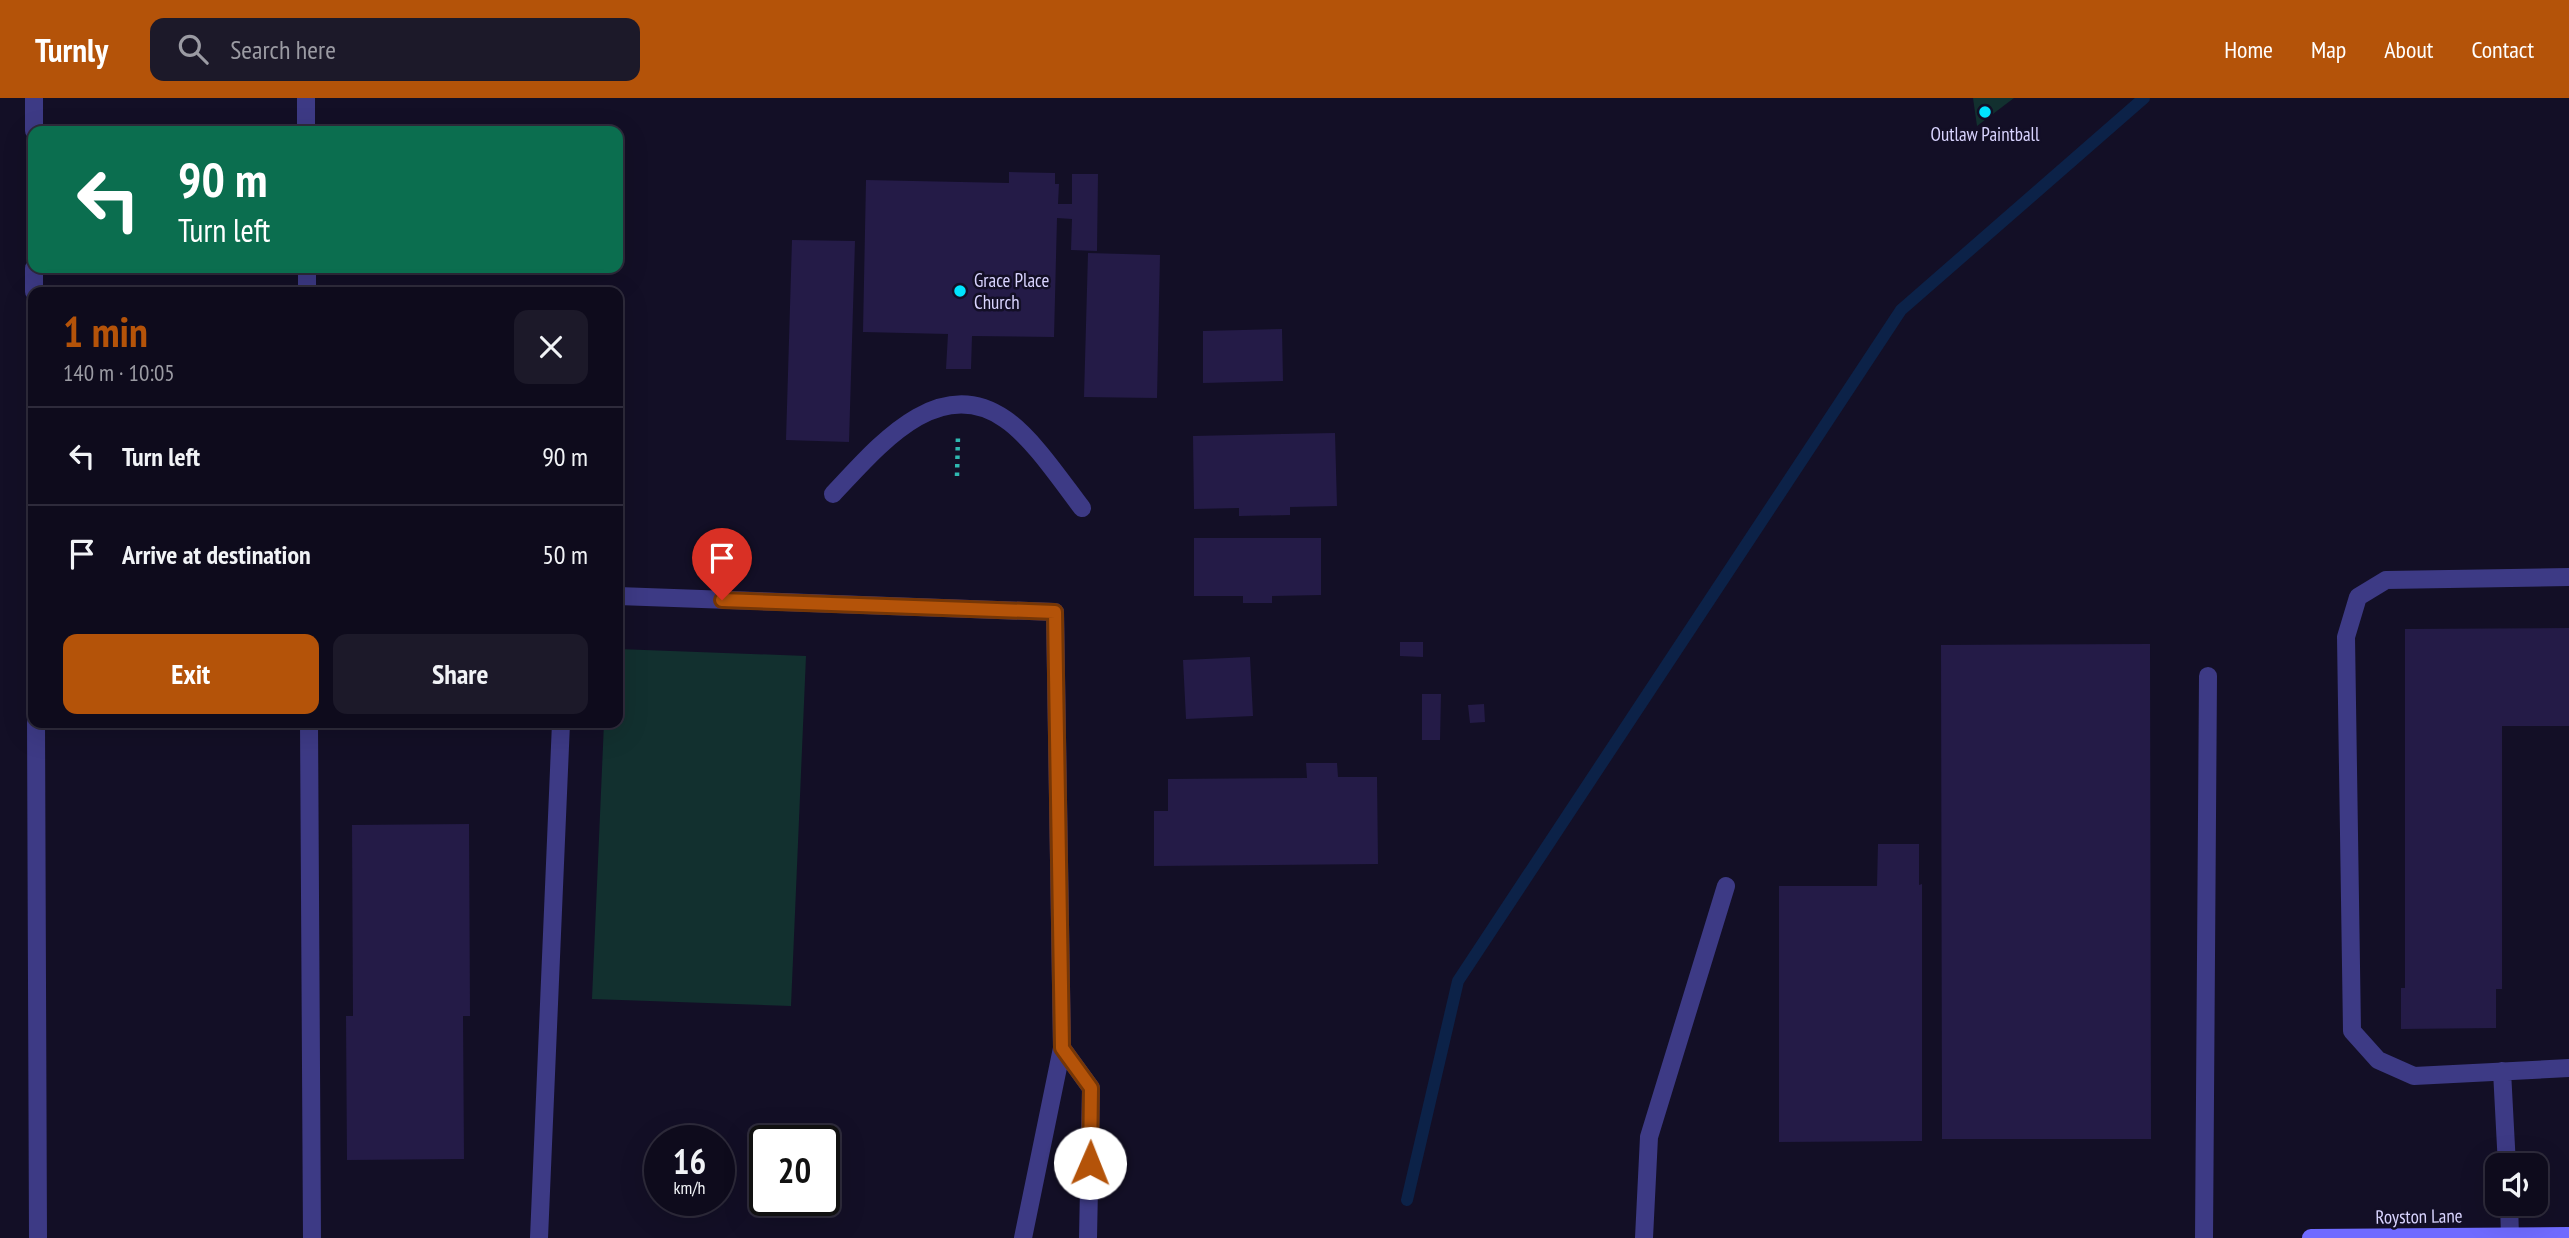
<!DOCTYPE html>
<html lang="en">
<head>
<meta charset="utf-8">
<style>
  body { margin:0; font-family:"PT Sans Narrow",sans-serif; background:#1c1929; color:#f1f3f6; height:100vh; display:flex; flex-direction:column; font-size:26px; white-space:nowrap }
  * { box-sizing:border-box; margin:0 }
  p { font-size:23px; color:#9b9ba3 }
  .icon { flex:none; width:38px; height:38px; fill:none; stroke:currentColor; stroke-width:2; stroke-linecap:round; stroke-linejoin:round }
  .map { position:relative; flex:1; overflow:hidden }
  .panel { position:absolute; left:28px; top:189px; width:595px; height:441px; display:flex; flex-direction:column; background:#0e0b1c; border-radius:14px; box-shadow:0 7px 28px #0002,0 0 0 2px #2e2b3b }
  .panel>* { flex:none }
  .hud { position:absolute; left:28px; top:28px; width:595px; height:147px; border-radius:14px; box-shadow:0 7px 28px #0002,0 0 0 2px #2e2b3b; background:#0b6e4f; color:#fff; overflow:hidden }
  .controls { position:absolute; left:2485px; top:1055px; display:grid; gap:14px }
  .controls a { display:grid; place-items:center; width:63px; height:63px; border-radius:14px; background:#0e0b1c; box-shadow:0 7px 28px #0002,0 0 0 2px #2e2b3b; font-size:35px }
  .speed { position:absolute; left:644px; top:1027px; display:flex; gap:14px; font-size:35px; font-weight:700; text-align:center }
  .speed>* { display:grid; place-content:center; width:91px; height:91px; border-radius:50%; background:#0e0b1c; box-shadow:0 7px 28px #0002,0 0 0 2px #2e2b3b; line-height:1 }
  .speed small { font-size:18px; font-weight:400 }
  .speed .limit { border:4px solid #111; border-radius:10px; background:#fff; color:#111 }
  .pin { position:absolute; display:grid; place-items:center; width:60px; height:60px; color:#fff; margin:-72px -30px; border-radius:50% 50% 50% 0; rotate:-45deg; box-shadow:0 0 7px #0007 }
  .pin .icon { rotate:45deg }
  .me { position:absolute; width:77px; margin:-38px; rotate:1deg; stroke-linejoin:round; filter:drop-shadow(0 0 5px #0008) }
  .turn { display:flex; align-items:center; gap:24px; height:147px; padding:0 35px; font-size:32px }
  .turn .icon { width:91px; height:91px; stroke-width:2.5 }
  .turn b { display:block; font-size:49px; line-height:60px }
  .round { display:grid; place-items:center; flex:none; width:74px; height:74px; border-radius:14px; background:#1c1929 }
  .summary { display:flex; align-items:center; justify-content:space-between; height:119px; padding:0 35px }
  h1 { font-size:42px; font-weight:700; line-height:52px; color:#b45309 }
  .button { display:flex; gap:14px; margin-top:auto; padding:14px 35px }
  .button a { flex:1; height:80px; border-radius:14px; background:#b45309; color:#fff; font-size:28px; font-weight:700; line-height:80px; text-align:center }
  .button a+a { background:#1c1929; color:#f1f3f6 }
  ul { padding:0; list-style:none }
  li { display:flex; align-items:center; gap:21px; height:98px; padding:0 35px; border-top:2px solid #2e2b3b }
  li div { flex:1 }
  li b { display:block; font-size:26px }
  li em { font-style:normal }
  header { display:flex; align-items:center; gap:42px; box-sizing:border-box; height:98px; padding:0 35px; background:#b45309; color:#fff }
  header strong { font-size:33px }
  nav { display:flex; gap:38px; margin-inline-start:auto; font-size:24px }
  .search { width:490px; height:63px; background:#1c1929; display:flex; align-items:center; gap:18px; box-sizing:border-box; padding:0 24px; border-radius:14px; color:#9b9ba3; font-size:26px }
  .map>svg:first-child { display:block }
</style>
</head>
<body>
<header>
<strong>Turnly</strong>
<div class="search"><svg class="icon" aria-label="search" viewBox="0 0 24 24"><circle cx="10" cy="10" r="6"/><path d="M15 15l6 6"/></svg>Search here</div>
<nav><a>Home</a><a>Map</a><a>About</a><a>Contact</a></nav>
</header>
<div class="map">
<svg width="2569" height="1140" viewBox="0 0 2569 1140">
  <rect width="100%" height="100%" fill="#130f26"/>
  <!-- green -->
  <path fill="#12302f" d="M1973 0H2014L1977 28Z
    M618 551 806 558 791 908 592 901 604 625H618Z"/>
  <g fill="none" stroke-linecap="round" stroke-linejoin="round">
    <!-- stream -->
    <path stroke="#0c2248" stroke-width="12" d="M1407 1102 1458 883 1901 212 2144 0"/>
  </g>
  <!-- building -->
  <path fill="#241b47" d="M1009 74 1055 75V86H1059L1058 106H1072V76H1098L1097 153 1071 152 1072 121 1057 120 1054 239 972 238 971 271H946L948 236 863 234 866 82 1009 85Z
    M792 142 855 143 849 344 786 342Z
    M1088 155 1160 157 1157 300 1084 299Z
    M1282 231 1283 283 1203 285V233Z
    M1335 335 1337 408 1290 409V417L1239 418V410L1194 411 1193 338Z
    M1194 440H1321V497L1272 498V505H1243V498H1194Z
    M2569 530V628H2502V891H2496V930L2401 931V890H2405V531Z
    M1400 544H1423V559L1400 558Z
    M2150 546 2151 1041H1942L1941 547Z
    M1250 559 1253 618 1186 621 1183 562Z
    M1422 596H1441L1440 642H1422Z
    M1484 606 1485 624 1470 625 1468 607Z
    M1306 665H1337L1338 679H1377L1378 766 1154 768V713H1168V681L1307 680Z
    M469 726 470 918H463L464 1061 347 1062 346 918H353L352 727Z
    M1878 746H1919V787L1922 786V1043L1779 1044V788H1877Z"/>
  <g fill="none" stroke-linecap="round" stroke-linejoin="round">
    <!-- path -->
    <path stroke="#2fb8b0" stroke-width="4.5" stroke-dasharray="3.5 5" stroke-linecap="butt" d="M957 378 958 337"/>
    <!-- lane -->
    <path stroke="#3d3a85" stroke-width="18" d="M34 0V33
      M306 0V33
      M34 170V194
      M307 170V194
      M833 396C876 351 937 274 1005 321 1032 339 1062 384 1082 410
      M2569 479 2386 482 2358 499 2346 539 2352 933 2378 962 2414 978 2569 970
      M618 498 1055 514 1062 950 1023 1140
      M36 625 38 1140
      M309 625 312 1140
      M1062 950 1091 990 1088 1140
      M2502 973 2507 1068
      M2509 1106 2510 1138
      M539 1140 561 625
      M1644 1140 1649 1039 1726 788
      M2204 1140 2208 578"/>
    <!-- secondary -->
    <path stroke="#6f6bff" stroke-width="18" d="M2311 1140 2569 1138"/>
  </g>
  <g fill="none" stroke-linecap="round" stroke-linejoin="round">
    <defs>
      <path id="route" d="M722 502 1055 514 1062 950 1091 990 1090 1065"/>
    </defs>
    <!-- route casing -->
    <use href="#route" stroke="#753606" stroke-width="18"/>
    <!-- route -->
    <use href="#route" stroke="#b45309" stroke-width="12"/>
  </g>
  <!-- markers -->
  <g fill="#00e5ff" stroke="#130f26" stroke-width="2.5">
    <circle cx="1985" cy="14" r="7"/>
    <circle cx="960" cy="193" r="7"/>
  </g>
  <g text-anchor="middle" dominant-baseline="central" stroke-width="5" stroke-linejoin="round" paint-order="stroke">
    <!-- poi labels -->
    <g font-size="19" fill="#d9d4ff" stroke="#130f26">
      <text x="1985" y="36">Outlaw Paintball</text>
      <text x="974" y="182" text-anchor="start">Grace Place<tspan x="974" dy="22">Church</tspan></text>
    </g>
    <!-- street labels -->
    <g font-size="19" fill="#d9d4ff" stroke="#130f26">
      <text transform="translate(2419 1118) rotate(-1)">Royston Lane</text>
    </g>
  </g>
</svg>
<div class="controls">
<a><svg class="icon" aria-label="sound" viewBox="0 0 24 24"><path d="M4 9h4l5-4v14l-5-4H4zM17 9q2 3 0 6"/></svg></a>
</div>
<div class="speed"><div>16<small>km/h</small></div><div class="limit">20</div></div>
<div class="pin" style="left:722px;top:502px;background:#d93025"><svg class="icon" aria-label="arrive" viewBox="0 0 24 24"><path d="M6 21V4h12l-3 4 3 4H6"/></svg></div>
<svg class="me" style="left:1090px;top:1065px" viewBox="-20 -20 40 40"><circle r="19" fill="#fff"/><path d="M0-13L10 11 0 6-10 11z" fill="#b45309"/></svg>
<div class="hud">
<div class="turn"><svg class="icon" aria-label="left" viewBox="0 0 24 24"><path d="M17 20v-9H6M10 6l-5 5 5 5"/></svg><div><b>90 m</b>Turn left</div></div>
</div>
<section class="panel">
<div class="summary"><div><h1>1 min</h1><p>140 m · 10:05</p></div><a class="round"><svg class="icon" aria-label="close" viewBox="0 0 24 24"><path d="M6 6l12 12M18 6L6 18"/></svg></a></div>
<ul>
<li><svg class="icon" aria-label="left" viewBox="0 0 24 24"><path d="M17 20v-9H6M10 6l-5 5 5 5"/></svg><div><b>Turn left</b></div><em>90 m</em></li>
<li><svg class="icon" aria-label="arrive" viewBox="0 0 24 24"><path d="M6 21V4h12l-3 4 3 4H6"/></svg><div><b>Arrive at destination</b></div><em>50 m</em></li>
</ul>
<div class="button"><a>Exit</a><a>Share</a></div>
</section>
</div>
</body>
</html>
